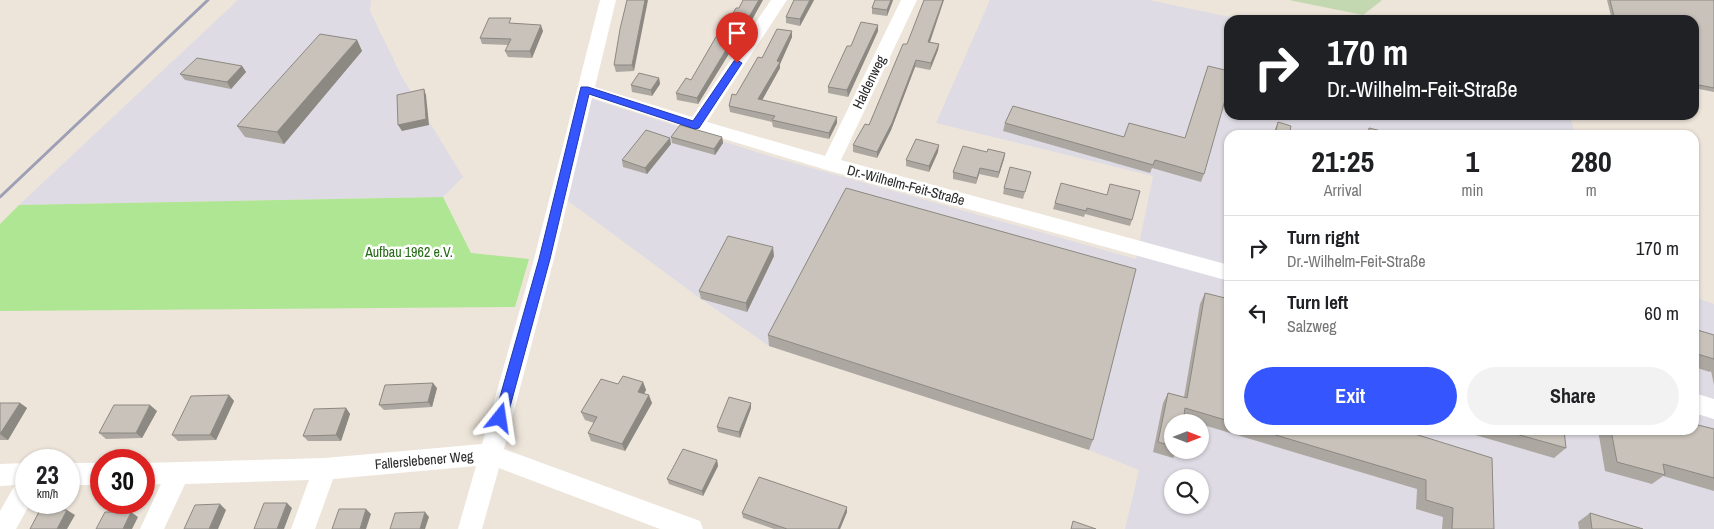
<!DOCTYPE html>
<html lang="en">
<head>
<meta charset="utf-8">
<style>
  body { margin:0; font-family:"Archivo Narrow",sans-serif; background:#f2f2f2; color:#202124; height:100vh; display:flex; flex-direction:column; font-size:19px; white-space:nowrap }
  * { box-sizing:border-box; margin:0 }
  p { font-size:16px; color:#757577 }
  .icon { flex:none; width:28px; height:28px; fill:none; stroke:currentColor; stroke-width:2; stroke-linecap:round; stroke-linejoin:round }
  .map { position:relative; flex:1; overflow:hidden }
  .panel { position:absolute; left:1224px; top:130px; width:475px; height:305px; display:flex; flex-direction:column; background:#fff; border-radius:15px; box-shadow:0 1px 4px #0004 }
  .panel>* { flex:none }
  .banner { position:absolute; left:1224px; top:15px; width:475px; height:105px; border-radius:15px; box-shadow:0 1px 4px #0004; background:#202124; color:#fff; overflow:hidden }
  .needle { width:32px; rotate:90deg }
  .buttons { position:absolute; left:1164px; top:414px; display:grid; gap:10px }
  .buttons a { display:grid; place-items:center; width:45px; height:45px; border-radius:50%; background:#fff; box-shadow:0 1px 4px #0004; font-size:25px }
  .speed { position:absolute; left:15px; top:449px; display:flex; gap:10px; font-size:25px; font-weight:700; text-align:center }
  .speed>* { display:grid; place-content:center; width:65px; height:65px; border-radius:50%; background:#fff; box-shadow:0 1px 4px #0004; line-height:1 }
  .speed small { font-size:12px; font-weight:400 }
  .speed .limit { border:8px solid #d22; background:#fff; color:#111 }
  .pin { position:absolute; display:grid; place-items:center; width:42px; height:42px; color:#fff; margin:-51px -21px; border-radius:50% 50% 50% 0; rotate:-45deg; box-shadow:0 0 5px #0007 }
  .pin .icon { rotate:45deg }
  .me { position:absolute; width:55px; margin:-28px; rotate:15deg; stroke-linejoin:round; filter:drop-shadow(0 0 4px #0008) }
  .turn { display:flex; align-items:center; gap:18px; height:105px; padding:0 20px; font-size:22px }
  .turn .icon { width:65px; height:65px; stroke-width:2.5 }
  .turn b { display:block; font-size:35px; line-height:42px }
  .eta { display:flex; justify-content:space-evenly; align-items:center; height:85px; text-align:center }
  .eta b { font-size:30px; font-weight:700; line-height:35px }
  .action { display:flex; gap:10px; margin-top:auto; padding:10px 20px }
  .action a { flex:1; height:58px; border-radius:30px; background:#3556ff; color:#fff; font-size:20px; font-weight:700; line-height:58px; text-align:center }
  .action a+a { background:#f2f2f2; color:#202124 }
  ul { padding:0; list-style:none }
  li { display:flex; align-items:center; gap:15px; height:65px; padding:0 20px; border-top:1px solid #e0e0e0 }
  li div { flex:1 }
  li b { display:block; font-size:19px }
  li em { font-style:normal }
  .map>svg:first-child { display:block }
</style>
</head>
<body>
<div class="map">
<svg width="1714" height="529" viewBox="0 0 1714 529">
  <rect width="100%" height="100%" fill="#ede5da"/>
  <!-- industrial -->
  <path fill="#dedbe4" fill-rule="evenodd" d="M238 0H371L370 11 402 77 463 177 443 197 19 205Z
    M990 0H1149L1244 20H1229V115H1570L1575 135H1229V430H1694V297L1714 304V529H1125L1139 470 1089 450 769 346 701 299 560 195 577 94 769 156 1136 259 1153 176 936 123ZM1172 422H1200V450H1172ZM1172 478H1200V505H1172Z"/>
  <!-- green -->
  <path fill="#aee693" d="M443 197 471 253 529 259 515 307 0 311V224L19 205Z"/>
  <!-- cemetery -->
  <path fill="#c3d7b0" d="M1289 0H1381V1L1363 15Z"/>
  <g fill="none" stroke-linecap="round" stroke-linejoin="round">
    <!-- minor -->
    <path fill="#fff" fill-rule="evenodd" d="M600 0H616L595 87 692 117 771 0H787L707 122 825 156 901 0H917L841 160 1229 265V281L830 171 698 131 689 130 687 128 592 98 554 259 504 449 700 521 703 529H660L499 468 482 529H458L476 466 333 479 315 529H291L309 480 185 484 164 529H140L161 484 144 485V463L325 458 482 444 534 259Z
      M1694 393 1714 399V419L1694 413Z
      M26 463V502H31L16 529H0V511L15 485 0 486V464Z
      M69 463H101V485H69Z"/>
    <!-- rail -->
    <path stroke="#9da0b5" stroke-width="3" d="M0 197 208 0"/>
  </g>
  <!-- wall -->
  <path fill="#aca7a0" d="M627 0 634 71 616 72 614 65Z
    M794 0H814L800 26 786 23V17Z
    M875 0H893L887 16 872 14V8Z
    M1607 0H1714V92L1694 88V20H1612Z
    M513 24 543 31 532 58 508 57 505 51 508 45 482 44 480 38Z
    M747 29 730 52 698 104 677 100 676 93Z
    M792 31V37L780 64V68L762 100 837 123 829 139 773 127 772 122 730 112 729 106 762 58Z
    M878 31 848 97 828 93V87L851 46Z
    M357 40 362 51 284 144 245 137 237 126Z
    M930 42 939 44 938 50 930 70 915 67 891 130 877 158 853 152V145L869 125 907 44Z
    M242 66 246 72 231 89 185 80 180 74Z
    M1208 66 1204 174 1201 182 1152 168 1150 173 1003 131 1005 123 1124 137 1185 138Z
    M659 78 660 84 652 96 632 92 631 85Z
    M1278 122 1289 135H1274L1275 129Z
    M671 137H722L723 143 715 155 672 143Z
    M671 144 647 174 623 167 622 160Z
    M938 152 929 172 906 166V160Z
    M987 152 1005 153 1004 159 998 178 979 174 976 184 953 179V172Z
    M1029 178 1023 199 1003 194 1004 188Z
    M1107 195 1132 220 1130 226 1085 214 1084 217 1053 209 1055 203Z
    M774 256 747 312 701 299 699 291Z
    M1205 293 1229 299V430H1402L1494 529H1442L1443 517 1416 509 1417 489 1200 424V422H1195L1184 419 1172 422V450H1178L1173 458 1153 452 1163 403 1168 393 1184 397 1200 304Z
    M1694 329 1714 335V385L1711 371 1710 372 1694 367Z
    M768 335 1093 440 1089 450 769 346Z
    M643 382 646 390 644 393 652 403 625 451 591 441 588 433 594 423 585 420 581 412 618 384Z
    M437 388 432 407 384 410 379 405Z
    M229 395 234 401 216 440 178 441 172 435Z
    M0 403H20L27 408 8 440H0Z
    M346 408 350 414 341 441H308L303 436Z
    M751 408 740 438 718 432 717 427Z
    M157 411 142 438 106 439 99 433Z
    M1714 429V491L1663 476 1652 484 1605 471 1598 430H1694Z
    M1458 430H1564L1566 448 1554 458Z
    M717 460 718 466 703 496 669 484 667 479Z
    M847 512 840 529H774L743 518 742 513Z
    M1590 513 1643 529H1579L1578 522Z"/>
  <!-- shaded-wall -->
  <path fill="#8c8882" d="M645 0H648L634 71 632 65Z
    M759 0H763L747 29 730 52 698 104 697 98 729 45Z
    M810 0H814L800 26V19Z
    M891 0H893L887 16V10Z
    M943 0H944L928 48V42Z
    M541 25 543 31 532 58 530 51Z
    M878 25V31L848 97 847 90Z
    M792 31V37L780 64V68L759 106 758 99Z
    M357 40 362 51 284 144 277 132Z
    M939 44 938 50 930 70 931 63Z
    M916 60 915 67 891 130 877 158V152Z
    M242 66 246 72 231 89 227 82Z
    M659 78 660 84 652 96 651 90Z
    M424 89 426 95 429 125 402 131 398 125Z
    M837 117V123L829 139V133Z
    M722 137 723 143 715 155 714 149Z
    M670 138 671 144 647 174 645 168Z
    M939 145 938 152 929 172V166Z
    M1005 153 1004 159 998 178 999 172Z
    M980 168 979 174 976 184 977 178Z
    M773 247 774 256 747 312 746 303Z
    M643 382 646 390 641 400 638 392Z
    M433 383 437 388 432 407 428 402Z
    M229 395 234 401 216 440 210 435Z
    M649 395 652 403 625 451 622 444Z
    M20 403 27 408 8 440 0 434Z
    M751 403V408L740 438 739 432Z
    M150 405 157 411 142 438 136 433Z
    M346 408 350 414 341 441 336 435Z
    M717 460 718 466 703 496 702 491Z
    M287 503 292 508 284 529H277Z
    M220 504 226 510 218 529H209Z
    M847 507V512L840 529H838Z
    M366 509 371 514 366 529H360Z
    M67 510 75 515 67 529H57Z
    M131 512 138 517 132 529H123Z
    M425 512 429 517 425 529H420Z"/>
  <!-- building -->
  <path fill="#c8c2ba" stroke="#8c8882" d="M627 0H645L632 65H614L620 29Z
    M743 0H759L746 22 729 45 697 98 676 93 686 78 691 80 720 30 723 31 736 8H739Z
    M794 0H810L800 19 786 17Z
    M875 0H891L887 10 872 8Z
    M924 0H943L928 42 939 44 931 63 916 60 892 123 877 152 853 145 865 124 869 125 903 44H907Z
    M1610 0H1714V88L1694 84V20H1615Z
    M489 18H511L509 23 541 25 530 51H505L511 39 480 38Z
    M861 22 878 25 847 90 828 87 847 46H851Z
    M777 29 792 31 777 61 780 62 758 99 837 117 829 133 772 120 775 116 729 106 732 94 736 95 758 57 762 58Z
    M320 34 357 40 277 132 237 126Z
    M197 58 242 66 227 82 180 74Z
    M1208 66 1229 71V86L1204 174 1155 160 1153 165 1005 123 1013 106 1124 137 1129 123 1185 138Z
    M639 73 659 78 651 90 631 85Z
    M424 89 426 119 398 125 397 95Z
    M1278 122 1291 126 1289 135H1275Z
    M680 125 722 137 714 149 671 137Z
    M1369 128 1394 134V135H1368Z
    M646 130 670 138 645 168 622 160Z
    M916 139 939 145 929 166 906 160Z
    M963 146 987 152 988 149 1005 153 999 172 980 168 977 178 953 172Z
    M1010 167 1031 172 1025 192 1004 188Z
    M1061 183 1107 195 1110 184 1140 191 1132 220 1087 208 1086 211 1055 203Z
    M846 188 1136 269 1093 440 768 335Z
    M728 236 773 247 746 303 699 291Z
    M1205 293 1229 299V421L1185 408 1183 422H1172V446L1158 442 1168 393 1187 398Z
    M1694 329 1714 335V359L1694 353Z
    M623 376 643 382 638 392 649 395 622 444 588 433 597 417 581 412 601 379 618 384Z
    M433 383 428 402 379 405 385 385Z
    M229 395 210 435H172L191 396Z
    M729 397 751 403 739 432 717 427Z
    M0 403H20L0 434Z
    M114 405H150L136 433H99Z
    M346 408 336 435 303 436 314 409Z
    M1694 424 1714 429V478L1663 464 1665 475 1617 462 1611 430H1694Z
    M1259 430H1402L1492 458 1494 529H1452L1453 508 1426 500V480Z
    M1502 430H1564L1566 448Z
    M683 449 717 460 702 491 667 479Z
    M759 477 847 507 838 529H787L742 513Z
    M264 503H287L277 529H254Z
    M220 504 209 529H184L195 505Z
    M339 509H366L360 529H332Z
    M40 510H67L57 529H30Z
    M105 512H131L123 529H96Z
    M425 512 420 529H390L395 513Z
    M1590 513 1643 529H1592Z
    M1073 521 1096 529H1071Z"/>
  <!-- route -->
  <path fill="#3556ff" stroke="#2238a6" d="M737 60 742 63 699 128 695 129 589 94 550 259 507 418 505 422 500 423 496 422 494 418 539 259 581 87H588L693 121 734 61Z"/>
  <g text-anchor="middle" dominant-baseline="central" stroke-width="5" stroke-linejoin="round" paint-order="stroke">
    <!-- street labels -->
    <g font-size="14" fill="#292929" stroke="#fff">
      <text transform="translate(869 82) rotate(-64)">Haldenweg</text>
      <text transform="translate(906 185) rotate(15)">Dr.-Wilhelm-Feit-Straße</text>
      <text transform="translate(424 460) rotate(-5)">Fallerslebener Weg</text>
    </g>
    <!-- park labels -->
    <g font-size="14" fill="#266a16" stroke="#fff">
      <text x="409" y="252">Aufbau 1962 e.V.</text>
    </g>
  </g>
</svg>
<div class="buttons">
<a><svg class="needle" viewBox="-14 -14 28 28"><path d="M0-13l5 13h-10z" fill="#e53935"/><path d="M0 13l5-13h-10z" fill="#757577"/></svg></a>
<a><svg class="icon" aria-label="search" viewBox="0 0 24 24"><circle cx="10" cy="10" r="6"/><path d="M15 15l6 6"/></svg></a>
</div>
<div class="speed"><div>23<small>km/h</small></div><div class="limit">30</div></div>
<div class="pin" style="left:737px;top:63px;background:#d93025"><svg class="icon" aria-label="arrive" viewBox="0 0 24 24"><path d="M6 21V4h12l-3 4 3 4H6"/></svg></div>
<svg class="me" style="left:500px;top:418px" viewBox="-20 -20 40 40"><path d="M0-17L14 15 0 8-14 15z" fill="#3556ff" stroke="#fff" stroke-width="4"/></svg>
<div class="banner">
<div class="turn"><svg class="icon" aria-label="right" viewBox="0 0 24 24"><path d="M7 20v-9h11M14 6l5 5-5 5"/></svg><div><b>170 m</b>Dr.-Wilhelm-Feit-Straße</div></div>
</div>
<section class="panel">
<div class="eta">
<div><b>21:25</b><p>Arrival</p></div>
<div><b>1</b><p>min</p></div>
<div><b>280</b><p>m</p></div>
</div>
<ul>
<li><svg class="icon" aria-label="right" viewBox="0 0 24 24"><path d="M7 20v-9h11M14 6l5 5-5 5"/></svg><div><b>Turn right</b><p>Dr.-Wilhelm-Feit-Straße</p></div><em>170 m</em></li>
<li><svg class="icon" aria-label="left" viewBox="0 0 24 24"><path d="M17 20v-9H6M10 6l-5 5 5 5"/></svg><div><b>Turn left</b><p>Salzweg</p></div><em>60 m</em></li>
</ul>
<div class="action"><a>Exit</a><a>Share</a></div>
</section>
</div>
</body>
</html>
